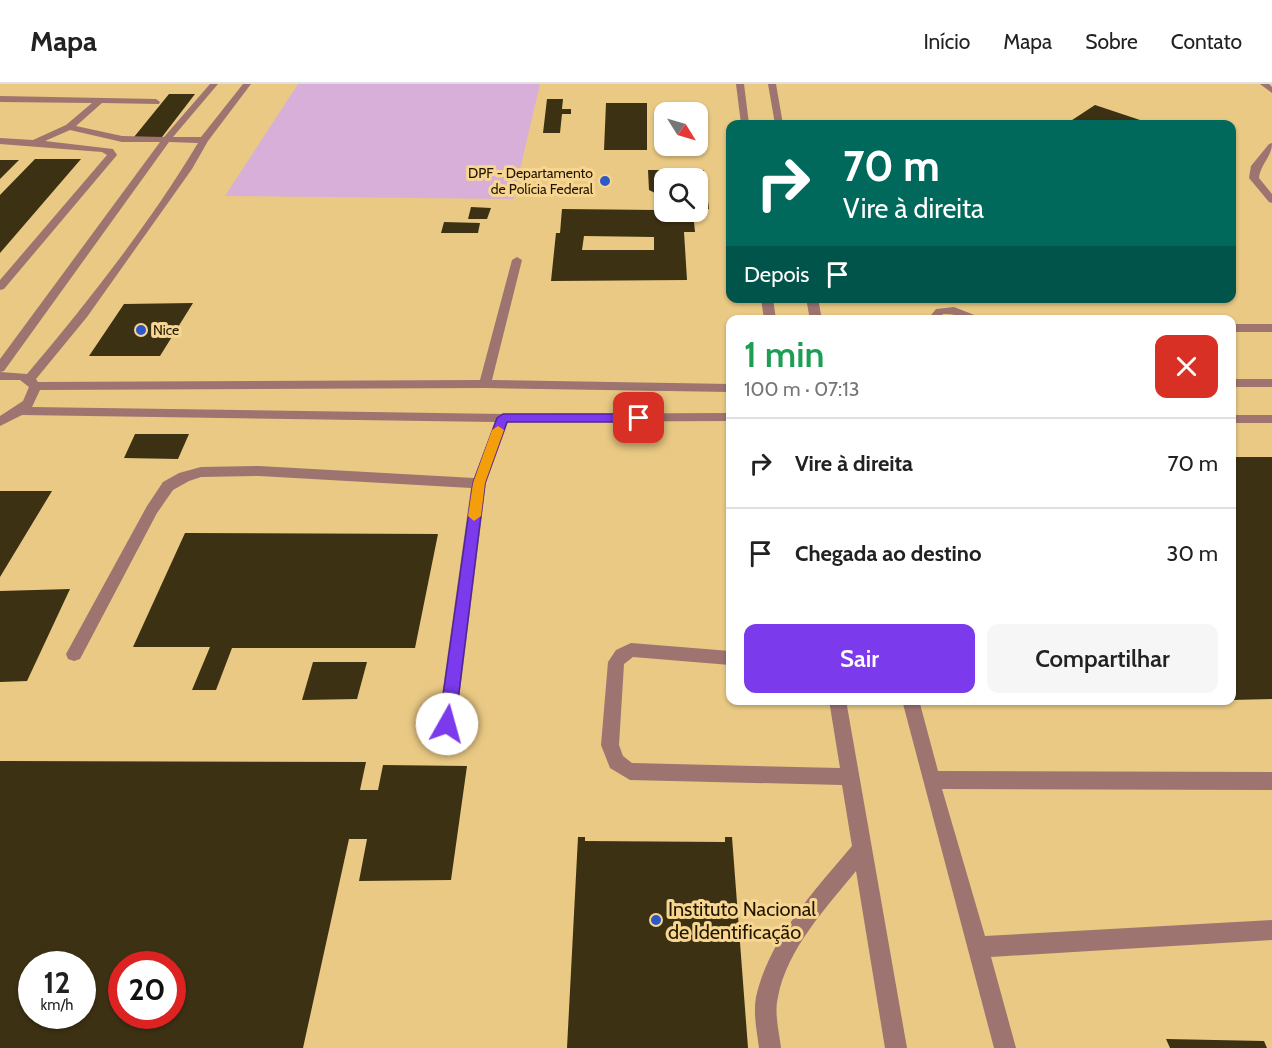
<!DOCTYPE html>
<html lang="pt">
<head>
<meta charset="utf-8">
<style>
  body { margin:0; font-family:Cabin,sans-serif; background:#f6f6f6; color:#222; height:100vh; display:flex; flex-direction:column; font-size:22px; white-space:nowrap }
  * { box-sizing:border-box; margin:0 }
  p { font-size:20px; color:#767676 }
  .icon { flex:none; width:33px; height:33px; fill:none; stroke:currentColor; stroke-width:2; stroke-linecap:round; stroke-linejoin:round }
  .map { position:relative; flex:1; overflow:hidden }
  .sheet { position:absolute; left:726px; top:231px; width:510px; height:390px; display:flex; flex-direction:column; background:#fff; border-radius:12px; box-shadow:0 2px 4px #0004 }
  .sheet>* { flex:none }
  .top-card { position:absolute; left:726px; top:36px; width:510px; height:183px; border-radius:12px; box-shadow:0 2px 4px #0004; background:#00695c; color:#fff; overflow:hidden }
  .needle { width:39px; rotate:127deg }
  .controls { position:absolute; left:654px; top:18px; display:grid; gap:12px }
  .controls a { display:grid; place-items:center; width:54px; height:54px; border-radius:12px; background:#fff; box-shadow:0 2px 4px #0004; font-size:30px }
  .speed { position:absolute; left:18px; top:867px; display:flex; gap:12px; font-size:30px; font-weight:700; text-align:center }
  .speed>* { display:grid; place-content:center; width:78px; height:78px; border-radius:50%; background:#fff; box-shadow:0 2px 4px #0004; line-height:1 }
  .speed small { font-size:15px; font-weight:400 }
  .speed .limit { border:9px solid #d22; background:#fff; color:#111 }
  .pin { position:absolute; display:grid; place-items:center; width:51px; height:51px; color:#fff; margin:-26px; border-radius:12px; box-shadow:0 3px 9px #0006 }
  .me { position:absolute; width:66px; margin:-33px; rotate:7deg; stroke-linejoin:round; filter:drop-shadow(0 0 4px #0008) }
  .turn { display:flex; align-items:center; gap:21px; height:126px; padding:0 18px; font-size:27px }
  .turn .icon { width:78px; height:78px; stroke-width:2.5 }
  .turn b { display:block; font-size:42px; line-height:51px }
  .then { display:flex; align-items:center; height:57px; padding:0 18px; background:#0003; gap:12px; font-size:22px }
  .round { display:grid; place-items:center; flex:none; width:63px; height:63px; border-radius:12px; background:#f6f6f6 }
  .head { display:flex; align-items:center; justify-content:space-between; height:102px; padding:0 18px }
  h1 { font-size:36px; font-weight:600; line-height:45px; color:#1e9e55 }
  .primary-button { display:flex; gap:12px; margin-top:auto; padding:12px 18px }
  .primary-button a { flex:1; height:69px; border-radius:12px; background:#7c3aed; color:#fff; font-size:24px; font-weight:600; line-height:69px; text-align:center }
  .primary-button a+a { background:#f6f6f6; color:#222 }
  ul { padding:0; list-style:none }
  li { display:flex; align-items:center; gap:18px; height:90px; padding:0 18px; border-top:2px solid #e0e0e0 }
  li div { flex:1 }
  li b { display:block; font-size:22px }
  li em { font-style:normal }
  header { display:flex; align-items:center; gap:36px; box-sizing:border-box; height:84px; padding:0 30px; background:#fff; border-bottom:2px solid #e0e0e0 }
  header strong { font-size:28px }
  nav { display:flex; gap:33px; margin-inline-start:auto; font-size:21px }
  .map>svg:first-child { display:block }
</style>
</head>
<body>
<header>
<strong>Mapa</strong>
<nav><a>Início</a><a>Mapa</a><a>Sobre</a><a>Contato</a></nav>
</header>
<div class="map">
<svg width="1272" height="964" viewBox="0 0 1272 964">
  <rect width="100%" height="100%" fill="#e9c984"/>
  <!-- green -->
  <path fill="#d7afd9" d="M298 0H540L513 115 225 112Z"/>
  <!-- building -->
  <path fill="#3d3114" fill-rule="evenodd" d="M169 10H195L162 53H134Z
    M547 15H563L562 25H571V30H562L560 49H543Z
    M606 19H647V66H604Z
    M1095 21 1152 40H1066Z
    M654 29H664V62H693L694 68H658Z
    M35 75H81L0 169V111Z
    M0 76H19L0 95Z
    M648 86H704L709 125H698V94H664V128H693L695 148H684L687 196 551 197 556 149H560L562 125 656 126 655 109 649 106ZM584 152 654 153V166H582Z
    M471 123 491 124 487 135H468Z
    M444 138 480 139 478 149H441Z
    M193 219 160 272H89L124 220Z
    M135 350H189L178 375 124 374Z
    M1232 373H1272V615L1232 616Z
    M0 407H52L0 493Z
    M185 449 438 450 415 564H232L216 606H192L210 563H133Z
    M70 505 27 597 0 598V507Z
    M313 578H367L357 615 302 616Z
    M0 677 366 678 360 706H378L383 681 467 682 451 796 359 797 367 755H349L303 964H0ZM32 880H82V932H32ZM122 880H172V932H122Z
    M578 753H585V757L725 758V753H732L748 964H567Z
    M1166 955 1264 957 1267 964H1170Z"/>
  <g fill="none" stroke-linecap="round" stroke-linejoin="round">
    <!-- lane -->
    <path fill="#9d7470" fill-rule="evenodd" d="M210 0H218L173 53H201L243 0H251L208 57 192 85 87 233 36 295 38 298 480 296 512 176 517 173 522 176 492 296 730 300V308L485 304 40 306 32 323 503 330 730 329V337L508 338 486 399 456 640 453 646 447 648 441 646 438 640 471 404 259 392 201 393 189 397 173 406 157 429 80 575 74 577 68 575 66 570 147 422 163 398 179 389 201 383 259 382 474 394 495 338 22 331 0 342V332L23 317 29 303 20 296H0V288L27 290C88 218 150 139 198 59L169 58 4 287 0 288V275L160 58H122L70 46 45 57 113 65 117 71 4 205 0 206V196L107 71 102 68 0 60V54L33 56 66 41 92 19 0 18V12L156 15 160 18 159 20 102 19 76 42 122 52 164 53Z
      M736 0H744L749 40H741Z
      M768 0H776L783 40H775Z
      M1260 0H1269L1272 3V9Z
      M1272 59C1272 73 1261 79 1259 94L1272 110V119L1269 118 1249 94 1251 82 1269 60Z
      M761 214H773L776 236H764Z
      M806 214H818L822 236H810Z
      M954 223 982 234 983 236C968 236 957 229 943 230L939 236H927L936 225Z
      M1232 240H1272V248H1232Z
      M1232 295H1272V303H1232Z
      M1232 331H1272V339H1232Z
      M631 559 730 567V581L633 573 624 580 619 661 623 672 632 679 840 684 829 616H846L907 964H885L856 787C826 824 787 865 778 913 774 929 779 947 781 964H759C757 948 753 930 756 913 769 855 815 806 852 762L842 701 630 696 610 684 601 661 608 578 616 566Z
      M902 616H919L938 687 1272 688V706L942 705 985 852 1272 836V856L991 873 1016 964H994Z"/>
  </g>
  <!-- route -->
  <path fill="#7c3aed" stroke="#51269a" stroke-width="1.5" d="M503 330H639L645 334 639 338H507L485 399 455 640 453 645 447 647 442 645 439 640 473 399 497 334Z"/>
  <!-- slow -->
  <path fill="#f59e0b" d="M498 342 504 346 485 399 481 432 474 437 468 432 473 399 492 346Z"/>
  <!-- markers -->
  <g fill="#2e57c7" stroke="#f7d691" stroke-width="2">
    <circle cx="605" cy="97" r="6"/>
    <circle cx="141" cy="246" r="6"/>
    <circle cx="656" cy="836" r="6"/>
  </g>
  <g text-anchor="middle" dominant-baseline="central" stroke-width="6" stroke-linejoin="round" paint-order="stroke">
    <!-- far-poi labels -->
    <g font-size="14" fill="#221600" stroke="#f7d691" text-anchor="end">
      <text x="593" y="89">DPF - Departamento<tspan x="593" dy="16">de Polícia Federal</tspan></text>
      <text x="153" y="246" text-anchor="start">Nice</text>
    </g>
    <!-- near-poi labels -->
    <g font-size="20" fill="#221600" stroke="#f7d691" text-anchor="start">
      <text x="668" y="825">Instituto Nacional<tspan x="668" dy="23">de Identificação</tspan></text>
    </g>
  </g>
</svg>
<div class="controls">
<a><svg class="needle" viewBox="-14 -14 28 28"><path d="M0-13l5 13h-10z" fill="#e53935"/><path d="M0 13l5-13h-10z" fill="#767676"/></svg></a>
<a><svg class="icon" aria-label="search" viewBox="0 0 24 24"><circle cx="10" cy="10" r="6"/><path d="M15 15l6 6"/></svg></a>
</div>
<div class="speed"><div>12<small>km/h</small></div><div class="limit">20</div></div>
<div class="pin" style="left:639px;top:334px;background:#d93025"><svg class="icon" aria-label="arrive" viewBox="0 0 24 24"><path d="M6 21V4h12l-3 4 3 4H6"/></svg></div>
<svg class="me" style="left:447px;top:640px" viewBox="-20 -20 40 40"><circle r="19" fill="#fff"/><path d="M0-13L10 11 0 6-10 11z" fill="#7c3aed"/></svg>
<div class="top-card">
<div class="turn"><svg class="icon" aria-label="right" viewBox="0 0 24 24"><path d="M7 20v-9h11M14 6l5 5-5 5"/></svg><div><b>70 m</b>Vire à direita</div></div>
<div class="then">Depois<svg class="icon" aria-label="arrive" viewBox="0 0 24 24"><path d="M6 21V4h12l-3 4 3 4H6"/></svg></div>
</div>
<section class="sheet">
<div class="head"><div><h1>1 min</h1><p>100 m · 07:13</p></div><a class="round" style="background:#d93025;color:#fff"><svg class="icon" aria-label="close" viewBox="0 0 24 24"><path d="M6 6l12 12M18 6L6 18"/></svg></a></div>
<ul>
<li><svg class="icon" aria-label="right" viewBox="0 0 24 24"><path d="M7 20v-9h11M14 6l5 5-5 5"/></svg><div><b>Vire à direita</b></div><em>70 m</em></li>
<li><svg class="icon" aria-label="arrive" viewBox="0 0 24 24"><path d="M6 21V4h12l-3 4 3 4H6"/></svg><div><b>Chegada ao destino</b></div><em>30 m</em></li>
</ul>
<div class="primary-button"><a>Sair</a><a>Compartilhar</a></div>
</section>
</div>
</body>
</html>
